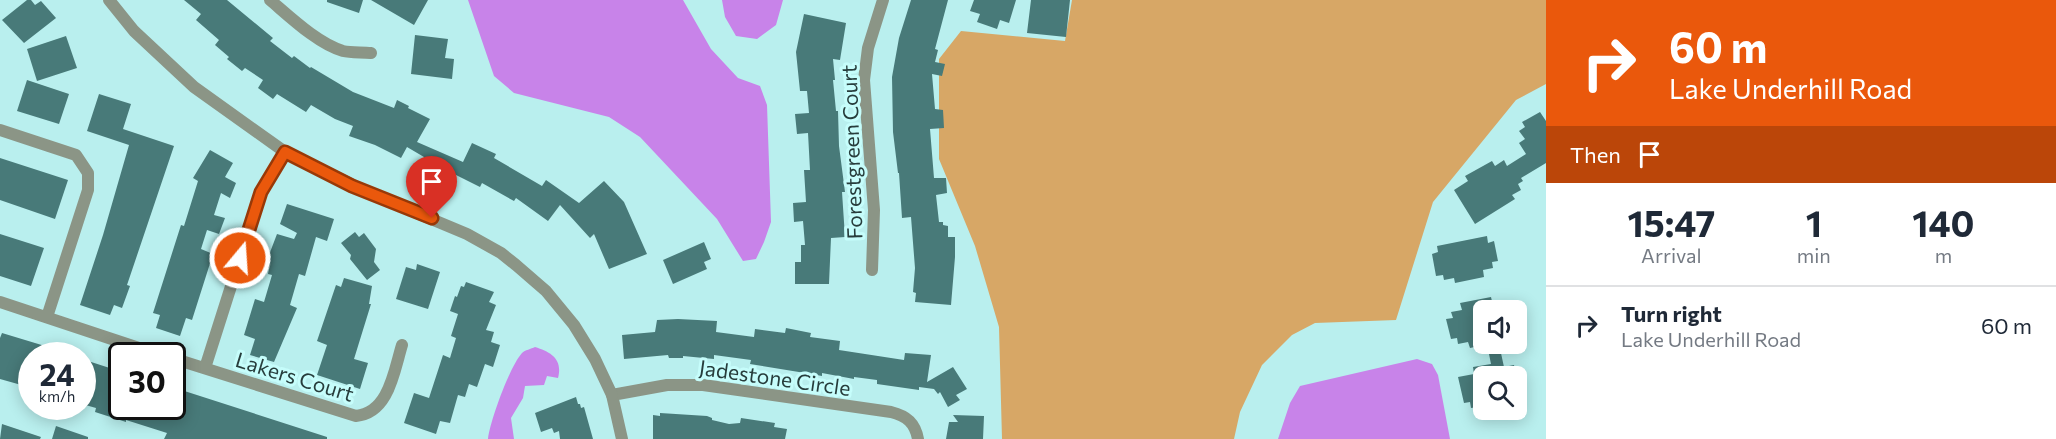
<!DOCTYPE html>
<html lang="en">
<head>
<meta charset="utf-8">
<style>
  body { margin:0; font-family:Commissioner,sans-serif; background:#f6f6f7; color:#1f2937; height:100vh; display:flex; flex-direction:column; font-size:22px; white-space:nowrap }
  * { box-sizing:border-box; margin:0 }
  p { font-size:20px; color:#747a83 }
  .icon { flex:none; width:33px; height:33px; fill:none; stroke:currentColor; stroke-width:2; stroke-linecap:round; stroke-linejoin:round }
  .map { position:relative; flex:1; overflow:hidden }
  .details { display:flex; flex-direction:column; background:#fff; width:510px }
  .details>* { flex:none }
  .top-card { background:#ea580c; color:#fff; overflow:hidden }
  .controls { position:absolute; left:1473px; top:300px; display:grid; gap:12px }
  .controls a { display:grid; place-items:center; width:54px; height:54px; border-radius:9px; background:#fff; box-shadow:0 3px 15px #0003; font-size:30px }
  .speed { position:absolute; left:18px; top:342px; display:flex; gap:12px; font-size:30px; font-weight:700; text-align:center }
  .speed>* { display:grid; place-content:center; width:78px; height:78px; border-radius:50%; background:#fff; box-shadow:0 3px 15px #0003; line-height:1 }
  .speed small { font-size:15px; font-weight:400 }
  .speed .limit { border:3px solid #111; border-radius:9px; background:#fff; color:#111 }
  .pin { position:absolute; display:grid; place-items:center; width:51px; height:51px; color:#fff; margin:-62px -26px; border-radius:50% 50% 50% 0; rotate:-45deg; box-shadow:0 0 6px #0007 }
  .pin .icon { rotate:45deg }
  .me { position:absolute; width:66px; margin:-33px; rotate:18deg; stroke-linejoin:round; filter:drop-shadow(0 0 4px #0008) }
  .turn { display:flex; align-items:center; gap:21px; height:126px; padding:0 24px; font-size:27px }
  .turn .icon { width:78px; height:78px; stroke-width:2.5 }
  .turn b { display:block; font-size:42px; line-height:51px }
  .then { display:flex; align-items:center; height:57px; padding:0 24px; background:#0003; gap:12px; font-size:22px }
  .eta { display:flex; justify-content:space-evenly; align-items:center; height:102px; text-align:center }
  .eta b { font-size:36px; font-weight:700; line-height:42px }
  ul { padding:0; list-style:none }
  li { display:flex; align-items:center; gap:18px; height:78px; padding:0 24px; border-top:2px solid #e0e1e3 }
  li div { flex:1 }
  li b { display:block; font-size:22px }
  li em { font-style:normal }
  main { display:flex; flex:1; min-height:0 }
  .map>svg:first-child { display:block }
</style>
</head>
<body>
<main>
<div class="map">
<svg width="1546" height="439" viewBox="0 0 1546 439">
  <rect width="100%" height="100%" fill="#b9efee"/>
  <!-- green -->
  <path fill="#d7a766" d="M1072 0H1546V84L1516 100 1433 202 1396 320 1315 323 1292 335 1262 365 1240 412 1234 439H1002L999 327 975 246 939 159V59L961 31 1065 41Z"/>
  <!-- water -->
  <path fill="#c883e9" d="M468 0H683L711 49 738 78 760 86 767 105 771 222 764 242 756 259 743 261 717 219 640 137 609 117 514 93 494 76Z
    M722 0H783L776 25 757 39 736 36 725 17Z
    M535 347C551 352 563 359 558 378L547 376 544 385 525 386 523 398 511 418 514 439H488C490 421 510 366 522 353 525 350 531 349 535 347Z
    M1417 359 1432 364 1438 375 1450 439H1278L1290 403 1300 386Z"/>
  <!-- building -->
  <path fill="#487a79" d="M27 0H31L35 5 41 1 56 18 24 43 2 20Z
    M184 0H227L273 38 270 41 292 58 294 56 310 68 311 67 353 92 394 108 397 100 409 106 408 108 430 119 417 142 463 162 472 143 496 154 494 158 542 186 546 180 579 203 604 181 624 202 647 254 609 269 594 234 590 238 560 205 548 221 516 198 514 201 482 183 480 187 446 170 440 183 417 173 424 157 407 147 401 158 375 145 349 136 353 126 335 119 311 105 306 112 277 94 273 99 258 88 263 80 245 68 242 71 227 59 229 57 215 45 219 40 196 20 201 14Z
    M327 0H363L359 13 327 2Z
    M371 0H428L414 25Z
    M911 0H948L935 49 938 50 935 62 945 64 942 76 932 74 935 109 943 110 944 128 930 129 934 178H946L947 193 936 195 939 222H943V225L948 226V237H955V257L951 305 915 302 916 293 913 292 915 268 911 217 902 218 899 173H898L893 132 892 77 899 38Z
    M974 0H1016L1009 23 1000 20 997 29 977 22 980 14 970 11Z
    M1031 0H1070L1066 37 1027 33Z
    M804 14 846 23 840 60 833 59 835 80H833L836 111H838L839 146 845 192H842L845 237 831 238 829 284H795V262H801V245H805L803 221 794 222 793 203 806 202 804 170H810L808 133 797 134 795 114 809 113 807 91H800L796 52Z
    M415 35 448 39 445 58 454 59 452 79 411 74Z
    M66 36 77 68 37 81 27 49Z
    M27 80 69 94 59 124 17 111Z
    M99 94 131 104 123 129 174 146 127 285 130 286 122 308 114 305 110 315 80 305 103 235 129 145 87 131Z
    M1540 112 1546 121V163L1521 178 1523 181 1518 184 1521 190 1512 195 1515 199 1475 224 1454 190 1468 181 1465 176 1492 161 1495 166 1504 160 1507 166 1526 154 1519 143 1525 139 1519 131 1525 127 1522 122Z
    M210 150 233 163 225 177 236 183 230 198 221 193 214 215 225 218 219 234 207 230 201 249 213 254 192 320 186 318 180 336 156 328 160 315 153 313 181 225 184 226 198 181 193 178Z
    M0 158 68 180 55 219 0 200Z
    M287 204 334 219 327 241 316 237 305 276 299 274 290 305 297 308 274 362 250 355 255 339 244 335 255 299 264 302 272 275 268 274 269 268H267L271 256 269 255 277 234 294 239 297 233 280 224Z
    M355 232 359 237 364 233 376 249 374 262 380 270 367 280 350 259 351 255 341 243Z
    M0 234 44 248 31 286 0 276Z
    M1487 236 1488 243 1494 241 1498 261 1492 262 1493 268 1483 270 1484 277 1455 283 1454 278 1444 280 1443 275 1436 276 1432 254 1438 252 1437 246Z
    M704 242 711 259 704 262 707 269 673 284 663 260Z
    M417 264 440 272 428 309 396 299 406 267 416 270Z
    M344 278 372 286 369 304H371L354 359 368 363 360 389 317 375 327 345 317 341 336 285 341 287Z
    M466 282 494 292 489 302 496 305 486 330 494 332 491 342 500 345 493 367 485 364 477 387 469 384 465 397 458 395 450 423 440 421 436 434 404 423 414 393 429 398 443 355 450 358 456 338 451 336 458 314 450 311 455 296 457 297 461 286 464 287Z
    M1491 297 1494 310H1484V345L1470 348 1468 342 1458 344 1457 338 1451 339 1446 319 1453 318 1451 312 1462 310 1460 303Z
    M678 319 717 321 716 332 754 337 755 329 785 333 786 328 811 333 810 337 840 341 839 350 904 360 905 353 931 355 927 382 953 367 967 389 956 395 960 400 948 407 940 392 938 394 934 389 919 387V390L877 384V380L854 377V379L822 373V376L805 373 750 364 751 360 714 355V359L683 356V358H669L668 355 624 359 622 335 655 332 657 320Z
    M2 333 68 353V356H32V388L0 379V338Z
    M1487 344H1499L1504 367 1514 365 1516 376H1484V406L1471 408 1470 402 1464 403 1458 377 1474 374 1473 367 1491 364Z
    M85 360 122 372V406H172V387L327 437V439H164L167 433 126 420V422L95 412 96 408 82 404V368Z
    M576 397 578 404H580L581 408 584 407 593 439H560L559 431 554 433 552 428 541 432 535 413Z
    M660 413 707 416 712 418V420L729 424 740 423 741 418 775 423 774 427 787 429 785 439H653V415L660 416Z
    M953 415 984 416 983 439H946L949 422H958Z
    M2 424 41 437 40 439H0Z
    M56 426 88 437V439H52Z"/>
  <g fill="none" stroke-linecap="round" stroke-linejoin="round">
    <!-- minor -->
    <path stroke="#8b9586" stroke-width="12" d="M270 0C289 16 318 44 343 51 351 53 362 52 371 53
      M0 130 76 155 88 173V190L47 317
      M872 270 874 210 864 80 868 48 883 0
      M0 302 163 356
      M172 358 356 416C389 413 394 371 402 345
      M205 368 261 192 285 152
      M622 439 612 395 667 385H703L891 412C907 416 915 423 918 439"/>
    <!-- tertiary -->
    <path stroke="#8b9586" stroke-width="12" d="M109 0 134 31 194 87 285 152 369 193 467 234 501 253 516 265 546 291 574 325 595 359 612 395"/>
  </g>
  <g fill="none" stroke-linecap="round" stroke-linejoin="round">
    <defs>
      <path id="route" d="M240 258 261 192 285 152 352 186 432 218"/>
    </defs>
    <!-- route casing -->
    <use href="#route" stroke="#983908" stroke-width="15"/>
    <!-- route -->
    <use href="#route" stroke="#ea580c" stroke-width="10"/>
  </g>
  <g text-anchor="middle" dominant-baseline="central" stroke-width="6" stroke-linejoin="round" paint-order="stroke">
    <!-- street labels -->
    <g font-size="21" fill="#273d3c" stroke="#c6fdfb">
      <text transform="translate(851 152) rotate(-92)">Forestgreen Court</text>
      <text transform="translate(295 376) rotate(17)">Lakers Court</text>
      <text transform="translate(775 377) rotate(8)">Jadestone Circle</text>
    </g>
  </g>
</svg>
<div class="controls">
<a><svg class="icon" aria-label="sound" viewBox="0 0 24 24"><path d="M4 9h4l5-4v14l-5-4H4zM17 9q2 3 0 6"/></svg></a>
<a><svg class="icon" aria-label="search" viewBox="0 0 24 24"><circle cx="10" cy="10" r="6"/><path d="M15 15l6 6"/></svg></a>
</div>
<div class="speed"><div>24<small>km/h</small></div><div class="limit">30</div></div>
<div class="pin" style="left:432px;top:218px;background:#d93025"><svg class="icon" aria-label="arrive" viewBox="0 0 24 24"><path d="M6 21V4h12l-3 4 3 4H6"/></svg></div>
<svg class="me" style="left:240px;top:258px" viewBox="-20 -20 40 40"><circle r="17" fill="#ea580c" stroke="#fff" stroke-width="3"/><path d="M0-11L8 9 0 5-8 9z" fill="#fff"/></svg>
</div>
<section class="details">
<div class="top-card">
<div class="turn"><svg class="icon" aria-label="right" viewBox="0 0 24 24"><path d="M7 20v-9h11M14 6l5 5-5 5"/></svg><div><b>60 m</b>Lake Underhill Road</div></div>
<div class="then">Then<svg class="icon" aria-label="arrive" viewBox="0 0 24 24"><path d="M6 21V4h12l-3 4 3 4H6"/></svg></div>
</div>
<div class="eta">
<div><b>15:47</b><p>Arrival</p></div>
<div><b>1</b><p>min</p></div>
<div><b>140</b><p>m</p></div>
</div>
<ul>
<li><svg class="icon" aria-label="right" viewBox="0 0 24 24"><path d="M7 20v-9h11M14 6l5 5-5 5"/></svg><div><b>Turn right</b><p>Lake Underhill Road</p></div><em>60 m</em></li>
</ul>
</section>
</main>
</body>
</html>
